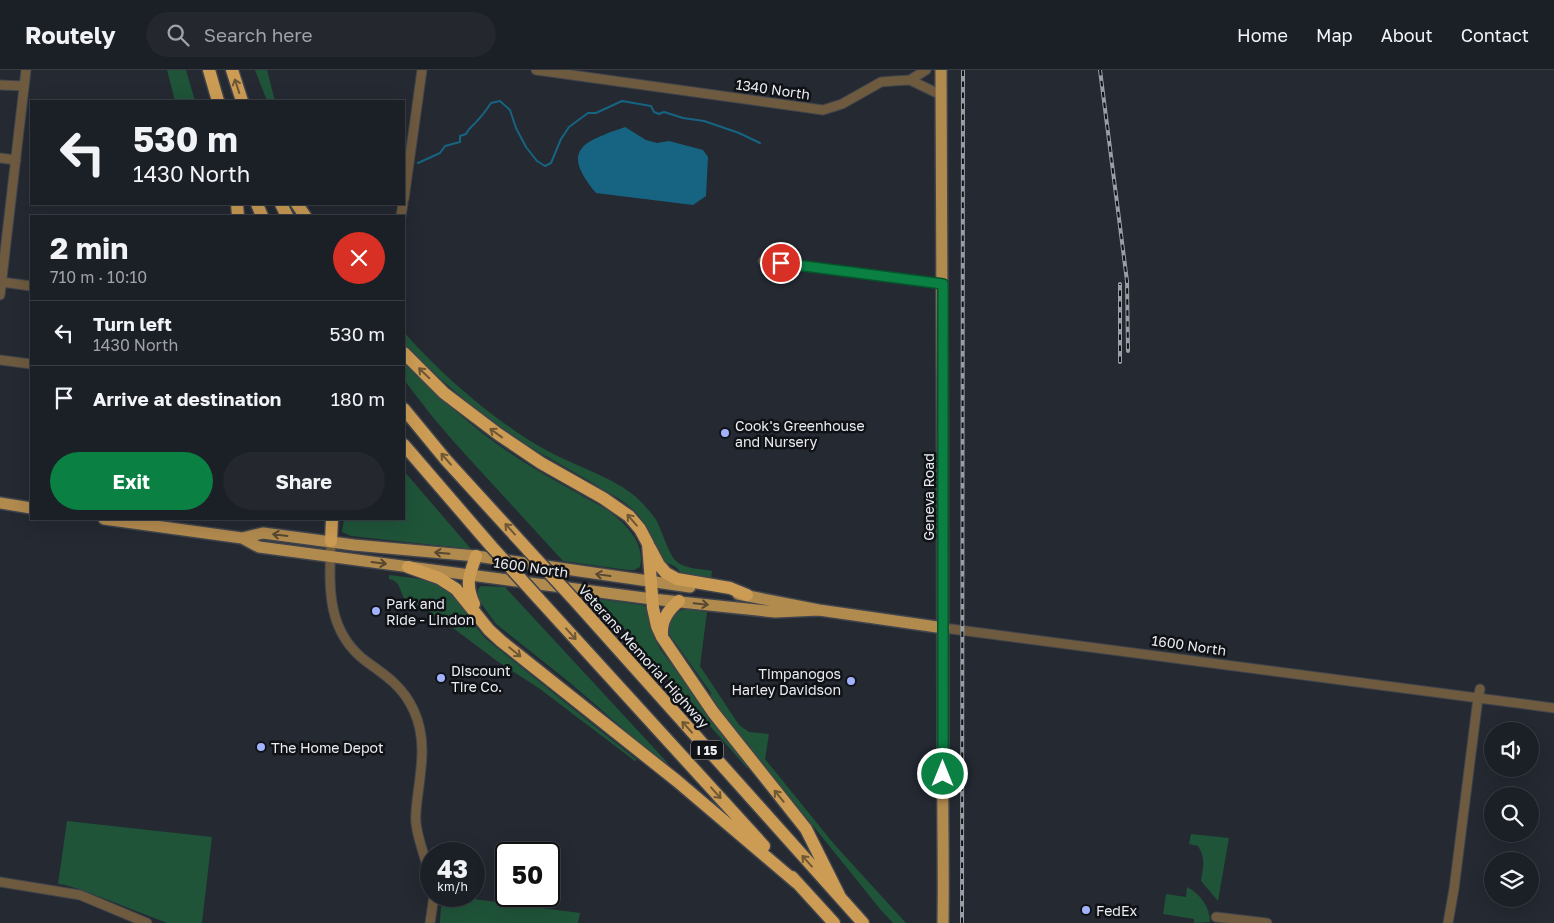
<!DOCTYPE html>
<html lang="en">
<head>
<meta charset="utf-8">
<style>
  body { margin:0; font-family:"Golos Text",sans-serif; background:#24272e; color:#f1f3f6; height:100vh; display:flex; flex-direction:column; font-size:19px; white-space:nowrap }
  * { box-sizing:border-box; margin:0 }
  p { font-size:16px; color:#a0a2a7 }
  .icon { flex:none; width:28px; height:28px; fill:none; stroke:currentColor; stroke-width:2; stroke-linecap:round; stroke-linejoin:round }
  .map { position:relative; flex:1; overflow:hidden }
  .side { position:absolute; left:30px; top:145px; width:375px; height:305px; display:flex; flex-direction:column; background:#1b1f26; border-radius:0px; box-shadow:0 5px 20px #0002,0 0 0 1px #393d43 }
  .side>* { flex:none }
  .banner { position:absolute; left:30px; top:30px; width:375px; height:105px; border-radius:0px; box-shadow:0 5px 20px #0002,0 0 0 1px #393d43; background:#1b1f26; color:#f1f3f6; overflow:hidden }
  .tools { position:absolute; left:1484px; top:652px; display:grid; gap:10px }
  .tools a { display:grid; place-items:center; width:55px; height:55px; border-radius:50%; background:#1b1f26; box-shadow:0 5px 20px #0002,0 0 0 1px #393d43; font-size:25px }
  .speed { position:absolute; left:420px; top:772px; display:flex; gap:10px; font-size:25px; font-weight:700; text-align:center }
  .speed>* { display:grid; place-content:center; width:65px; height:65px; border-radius:50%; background:#1b1f26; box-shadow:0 5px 20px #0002,0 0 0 1px #393d43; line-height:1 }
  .speed small { font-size:12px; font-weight:400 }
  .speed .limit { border:2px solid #111; border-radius:8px; background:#fff; color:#111 }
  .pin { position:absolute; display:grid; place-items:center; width:42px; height:42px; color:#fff; margin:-21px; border:2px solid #fff; border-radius:50%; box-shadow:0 1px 5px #0007 }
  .me { position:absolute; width:55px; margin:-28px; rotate:0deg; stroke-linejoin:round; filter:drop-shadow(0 0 4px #0008) }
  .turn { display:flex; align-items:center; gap:18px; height:105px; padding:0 20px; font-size:22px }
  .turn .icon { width:65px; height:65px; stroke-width:2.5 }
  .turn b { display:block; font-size:35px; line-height:42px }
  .round { display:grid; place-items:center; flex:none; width:52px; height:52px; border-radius:26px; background:#24272e }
  .overview { display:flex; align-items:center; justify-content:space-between; height:85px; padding:0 20px }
  h1 { font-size:30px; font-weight:700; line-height:38px }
  .primary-button { display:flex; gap:10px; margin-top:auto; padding:10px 20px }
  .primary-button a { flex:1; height:58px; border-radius:30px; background:#0b8043; color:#fff; font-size:20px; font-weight:700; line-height:58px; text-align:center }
  .primary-button a+a { background:#24272e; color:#f1f3f6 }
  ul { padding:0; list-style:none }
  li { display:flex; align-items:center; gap:15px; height:65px; padding:0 20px; border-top:1px solid #393d43 }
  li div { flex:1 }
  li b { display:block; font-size:19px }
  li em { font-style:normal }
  header { display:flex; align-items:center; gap:30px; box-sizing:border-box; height:70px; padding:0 25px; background:#1b1f26; border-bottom:1px solid #393d43 }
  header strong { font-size:24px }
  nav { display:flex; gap:28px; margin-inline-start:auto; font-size:18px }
  .search { width:350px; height:45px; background:#24272e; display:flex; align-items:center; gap:12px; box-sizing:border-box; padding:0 18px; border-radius:28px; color:#a0a2a7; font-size:19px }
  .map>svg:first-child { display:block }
</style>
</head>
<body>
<header>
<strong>Routely</strong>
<div class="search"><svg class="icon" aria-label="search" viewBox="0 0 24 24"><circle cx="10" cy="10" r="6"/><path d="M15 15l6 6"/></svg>Search here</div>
<nav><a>Home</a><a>Map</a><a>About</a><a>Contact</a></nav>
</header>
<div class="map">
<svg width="1554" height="853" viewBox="0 0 1554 853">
  <rect width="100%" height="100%" fill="#242932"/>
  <!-- green -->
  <path fill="#1f5439" d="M167 0H186L195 31H175Z
    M255 0H267L275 31H267Z
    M404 262C440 304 497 353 546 380 573 395 607 405 631 423 639 429 648 439 654 447 664 460 667 489 682 495 691 499 702 499 712 501L711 509 682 505C677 496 671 493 662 493 653 475 653 462 639 446 629 434 615 426 602 419 582 406 561 395 540 383 491 353 444 315 404 274Z
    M404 292C438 327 475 360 516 387 545 406 576 422 606 439 624 452 646 472 640 497L634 500H628L563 491 454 372 431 345 404 310Z
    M404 401 471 479 351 466 342 462 344 449H404Z
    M389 505C413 508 444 509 459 531 463 536 465 543 469 548 474 555 480 562 486 569L637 690 635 691 540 619 497 591 453 558 409 529 407 532C399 524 402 511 389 509Z
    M481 516 505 517 665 690 671 698 670 699 569 612 496 554 478 529V519Z
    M598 529 642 535 647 537C648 553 653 565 660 579L749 697 747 698Z
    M686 539 707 542 700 596 739 655 749 662 769 664 765 689 834 774 906 853H893L880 839 714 633 710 628 711 623 667 561V549L675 542Z
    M67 751 212 767 202 853H167L82 820 65 815 58 814Z
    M1191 764 1229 768 1218 831 1201 811C1203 797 1206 789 1198 776L1189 774Z
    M1187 817C1201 824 1210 838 1210 852L1194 853V849L1163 844 1166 824 1186 827Z
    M450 826 580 843 578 853H440C441 844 439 829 450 826Z"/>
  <!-- water -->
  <path fill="#176482" d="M625 57 646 70 657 73 669 71 703 80 708 87 706 126 693 135 596 123C560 79 583 72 625 57Z"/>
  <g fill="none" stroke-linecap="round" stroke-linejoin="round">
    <!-- stream -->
    <path stroke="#176482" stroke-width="2" d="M418 93 440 83 445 76 460 72V66L466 64C469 57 473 56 477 51 482 46 487 39 491 33L500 31 510 40 516 58 526 77 537 91 545 96 551 93 561 69 569 57 588 43H596L622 31 651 36 654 42 659 44 664 42 683 48 704 51 739 63 760 73"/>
    <defs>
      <path id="minor" d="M536 0 823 40 842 34 881 12 893 11 910 10 941 25
        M910 10 926 0
        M0 15 24 16
        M0 88 16 90
        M404 129 422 0
        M401 146 403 134
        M763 191 943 214
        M2 212 31 216
        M0 225 26 0
        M0 290 31 294
        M331 471C329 517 326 562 367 592 387 606 404 618 414 641 426 667 422 694 418 723 417 732 415 743 416 753 418 771 426 790 431 808
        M944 558 1554 638
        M0 812 80 825 147 853
        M1216 847 1267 853
        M430 853 434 826
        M1448 853 1454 819 1478 628 1480 619"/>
      <path id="major" d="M941 0C942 224 943 449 943 673 942 733 944 793 943 853
        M0 433 31 438
        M104 449 242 468 259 477 652 529 775 542 819 540
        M242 468 263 463 354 475 476 486 690 517
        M738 524 819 540 944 558"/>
      <path id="highway" d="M209 0 218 31
        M232 0 242 31
        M237 134 238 146
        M257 134 262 146
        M281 134 287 146
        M297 134 305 146
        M404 283 444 323 498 364 541 393 603 428 629 446 640 459 648 474 653 538 657 556 662 567 713 642 806 759 840 827
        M404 339 446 390 529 481
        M404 375 491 476
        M331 471 332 449
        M650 478 659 495 666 503 677 509 730 518 747 525
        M408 497 439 508 456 519 489 560 501 571 677 711 797 813
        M538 528 764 776
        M576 532 863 853
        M474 534C465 514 469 506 476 486
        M662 564C661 550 668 540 679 531
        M792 807 834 853"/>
    </defs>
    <!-- minor casing -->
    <use href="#minor" stroke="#40444d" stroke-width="11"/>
    <!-- major casing -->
    <use href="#major" stroke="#40444d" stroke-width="14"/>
    <!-- highway casing -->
    <use href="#highway" stroke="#40444d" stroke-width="15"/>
    <!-- minor -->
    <use href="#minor" stroke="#6d5a3f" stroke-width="9"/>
    <!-- major -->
    <use href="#major" stroke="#b18a4e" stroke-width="11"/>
    <!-- highway -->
    <use href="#highway" stroke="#cc9c54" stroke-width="12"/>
    <defs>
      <path id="rail" d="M1100 0 1127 211 1128 281
        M1120 292V214
        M962 853 963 0"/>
    </defs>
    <!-- rail casing -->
    <use href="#rail" stroke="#999da4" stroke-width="4"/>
    <!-- rail -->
    <use href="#rail" stroke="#101216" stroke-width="2" stroke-dasharray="5.5" stroke-linecap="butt"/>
    <defs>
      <path id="highway-bridge" d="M491 476 538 528
        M529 481 576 532"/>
    </defs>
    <!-- highway-bridge casing -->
    <use href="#highway-bridge" stroke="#40444d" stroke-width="15" stroke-linecap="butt"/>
    <!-- highway-bridge -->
    <use href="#highway-bridge" stroke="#cc9c54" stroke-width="12"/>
  </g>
  <!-- one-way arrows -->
  <defs><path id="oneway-shaft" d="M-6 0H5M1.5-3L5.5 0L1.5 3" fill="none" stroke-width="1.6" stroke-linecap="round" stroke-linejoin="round" transform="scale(1.25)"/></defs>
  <g stroke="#6e5735">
    <use href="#oneway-shaft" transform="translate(237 16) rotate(-108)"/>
    <use href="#oneway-shaft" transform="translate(424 303) rotate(-136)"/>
    <use href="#oneway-shaft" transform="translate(496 363) rotate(-144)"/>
    <use href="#oneway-shaft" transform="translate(446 389) rotate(-131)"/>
    <use href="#oneway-shaft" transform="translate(632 450) rotate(-131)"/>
    <use href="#oneway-shaft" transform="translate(510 459) rotate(-132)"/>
    <use href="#oneway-shaft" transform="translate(571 564) rotate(48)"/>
    <use href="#oneway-shaft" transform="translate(515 582) rotate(39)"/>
    <use href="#oneway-shaft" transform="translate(687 657) rotate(-132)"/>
    <use href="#oneway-shaft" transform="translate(716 723) rotate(48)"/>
    <use href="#oneway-shaft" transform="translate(779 726) rotate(-129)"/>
    <use href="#oneway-shaft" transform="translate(807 791) rotate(-132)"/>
  </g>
  <g stroke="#58482f">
    <use href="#oneway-shaft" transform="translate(280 465) rotate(-173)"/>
    <use href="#oneway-shaft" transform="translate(442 483) rotate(-175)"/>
    <use href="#oneway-shaft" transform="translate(379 493) rotate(7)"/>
    <use href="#oneway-shaft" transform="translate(603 505) rotate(-172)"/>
    <use href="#oneway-shaft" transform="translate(701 534) rotate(6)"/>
  </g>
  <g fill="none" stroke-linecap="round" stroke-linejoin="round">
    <defs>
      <path id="route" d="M781 193 943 214V704"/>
    </defs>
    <!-- route casing -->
    <use href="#route" stroke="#07532c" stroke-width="12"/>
    <!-- route -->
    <use href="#route" stroke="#0b8043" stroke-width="9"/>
  </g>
  <!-- markers -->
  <g fill="#a3b2fd" stroke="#101216" stroke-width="2">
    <circle cx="725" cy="363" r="5"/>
    <circle cx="376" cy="541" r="5"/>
    <circle cx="441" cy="608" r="5"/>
    <circle cx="851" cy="611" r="5"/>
    <circle cx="261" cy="677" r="5"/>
    <circle cx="1086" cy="840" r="5"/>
  </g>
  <g text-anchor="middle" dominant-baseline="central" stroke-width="5" stroke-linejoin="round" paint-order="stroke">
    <!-- shield labels -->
    <rect fill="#101216" stroke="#a8abb0" stroke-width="1" x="691" y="670.5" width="32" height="19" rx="4"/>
    <g font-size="12" font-weight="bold" fill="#e9edf2">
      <text x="707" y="680">I 15</text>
    </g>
    <!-- street labels -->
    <g font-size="14" fill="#e9edf2" stroke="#101216">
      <text transform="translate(773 19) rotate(8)">1340 North</text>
      <text transform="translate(928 427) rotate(-90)">Geneva Road</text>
      <text transform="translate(531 497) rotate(8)">1600 North</text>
      <text transform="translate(1189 575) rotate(8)">1600 North</text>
      <text transform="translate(644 586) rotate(48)">Veterans Memorial Highway</text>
    </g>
    <!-- poi labels -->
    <g font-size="14" fill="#e9edf2" stroke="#101216" text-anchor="start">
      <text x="735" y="355">Cook's Greenhouse<tspan x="735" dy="16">and Nursery</tspan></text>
      <text x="386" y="533">Park and<tspan x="386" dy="16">Ride - Lindon</tspan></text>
      <text x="451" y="600">Discount<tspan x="451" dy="16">Tire Co.</tspan></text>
      <text x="841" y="603" text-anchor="end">Timpanogos<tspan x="841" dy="16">Harley Davidson</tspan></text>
      <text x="271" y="677">The Home Depot</text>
      <text x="1096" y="840">FedEx</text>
    </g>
  </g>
</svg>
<div class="tools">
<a><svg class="icon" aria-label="sound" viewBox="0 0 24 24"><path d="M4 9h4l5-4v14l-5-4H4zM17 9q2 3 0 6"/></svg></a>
<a><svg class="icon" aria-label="search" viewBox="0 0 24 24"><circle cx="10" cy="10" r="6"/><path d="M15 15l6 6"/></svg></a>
<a><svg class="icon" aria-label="layers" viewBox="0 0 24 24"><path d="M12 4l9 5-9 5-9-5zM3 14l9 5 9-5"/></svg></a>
</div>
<div class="speed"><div>43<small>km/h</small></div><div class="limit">50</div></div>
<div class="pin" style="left:781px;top:193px;background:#d93025"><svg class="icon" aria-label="arrive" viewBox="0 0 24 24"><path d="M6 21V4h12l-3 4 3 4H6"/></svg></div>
<svg class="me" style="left:943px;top:704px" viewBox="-20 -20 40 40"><circle r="17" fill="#0b8043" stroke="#fff" stroke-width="3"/><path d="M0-11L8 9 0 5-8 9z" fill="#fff"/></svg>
<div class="banner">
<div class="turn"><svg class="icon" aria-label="left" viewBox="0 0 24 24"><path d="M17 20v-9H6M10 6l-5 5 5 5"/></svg><div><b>530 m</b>1430 North</div></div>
</div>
<section class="side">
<div class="overview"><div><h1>2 min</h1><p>710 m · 10:10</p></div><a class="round" style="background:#d93025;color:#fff"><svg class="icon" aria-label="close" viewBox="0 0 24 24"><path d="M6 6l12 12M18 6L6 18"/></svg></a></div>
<ul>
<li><svg class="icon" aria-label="left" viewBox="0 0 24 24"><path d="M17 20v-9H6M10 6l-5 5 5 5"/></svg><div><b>Turn left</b><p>1430 North</p></div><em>530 m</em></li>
<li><svg class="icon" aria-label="arrive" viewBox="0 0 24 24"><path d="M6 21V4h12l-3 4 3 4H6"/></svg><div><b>Arrive at destination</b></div><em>180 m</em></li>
</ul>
<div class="primary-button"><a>Exit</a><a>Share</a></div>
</section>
</div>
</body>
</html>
